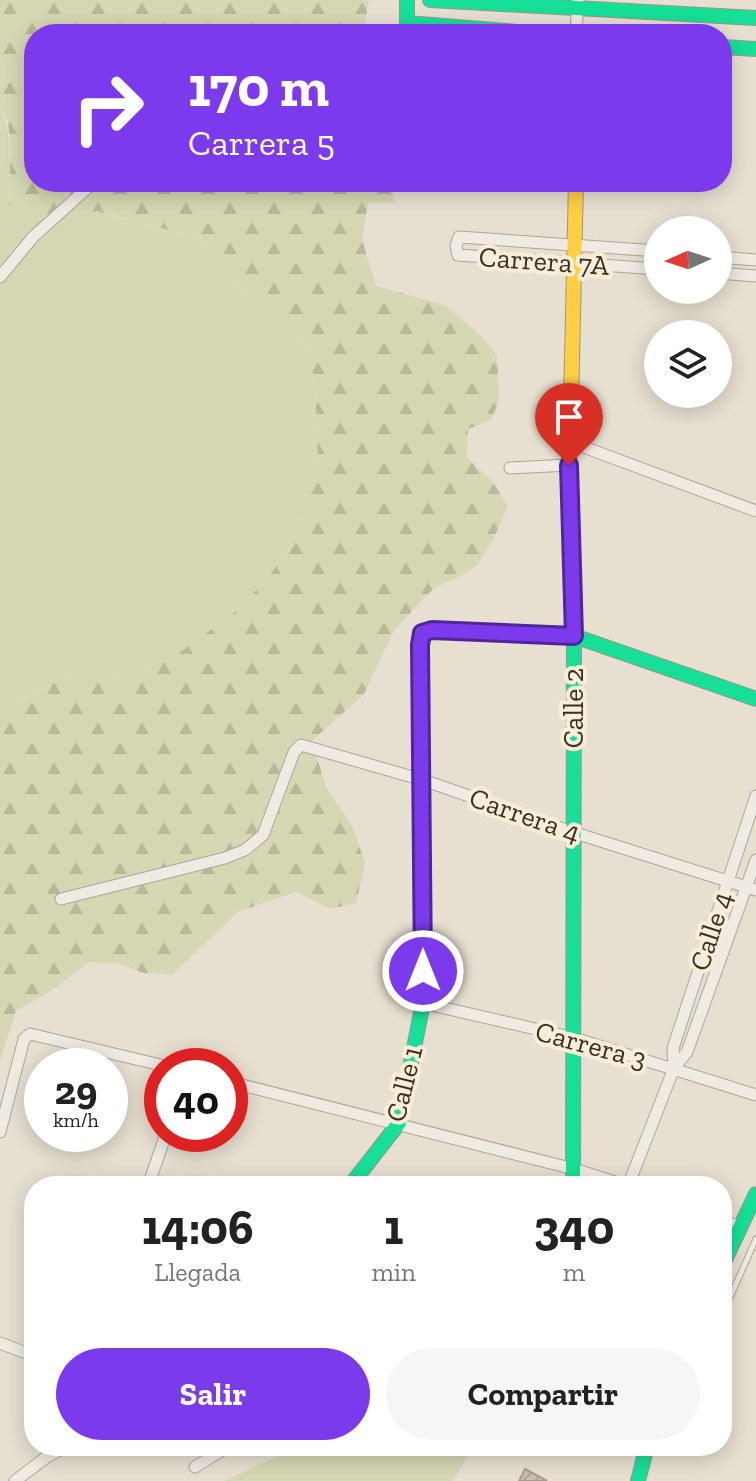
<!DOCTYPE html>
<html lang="es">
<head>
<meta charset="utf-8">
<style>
  body { margin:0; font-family:"Zilla Slab",serif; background:#f6f6f6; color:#222; height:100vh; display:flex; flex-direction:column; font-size:30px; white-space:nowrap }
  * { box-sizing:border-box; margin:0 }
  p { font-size:26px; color:#767676 }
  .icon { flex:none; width:44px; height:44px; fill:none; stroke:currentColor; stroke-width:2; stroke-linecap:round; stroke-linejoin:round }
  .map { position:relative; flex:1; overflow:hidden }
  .panel { position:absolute; left:24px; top:1176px; width:708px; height:280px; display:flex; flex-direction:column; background:#fff; border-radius:32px; box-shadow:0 4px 20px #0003 }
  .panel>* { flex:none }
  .guide { position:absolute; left:24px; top:24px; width:708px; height:168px; border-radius:32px; box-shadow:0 4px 20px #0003; background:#7c3aed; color:#fff; overflow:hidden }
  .needle { width:52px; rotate:267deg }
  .buttons { position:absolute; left:644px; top:216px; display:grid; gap:16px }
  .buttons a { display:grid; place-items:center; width:88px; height:88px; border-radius:50%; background:#fff; box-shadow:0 4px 20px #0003; font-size:40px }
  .speed { position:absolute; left:24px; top:1048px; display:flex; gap:16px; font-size:40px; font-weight:700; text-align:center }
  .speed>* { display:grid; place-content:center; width:104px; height:104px; border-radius:50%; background:#fff; box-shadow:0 4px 20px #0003; line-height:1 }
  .speed small { font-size:20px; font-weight:400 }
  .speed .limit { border:12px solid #d22; background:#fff; color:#111 }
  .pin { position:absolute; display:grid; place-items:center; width:68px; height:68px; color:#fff; margin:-82px -34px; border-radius:50% 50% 50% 0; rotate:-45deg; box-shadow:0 0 8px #0007 }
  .pin .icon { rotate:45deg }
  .me { position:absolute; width:88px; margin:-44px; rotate:0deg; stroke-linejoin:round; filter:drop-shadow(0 0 6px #0008) }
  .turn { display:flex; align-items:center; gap:28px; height:168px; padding:0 32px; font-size:36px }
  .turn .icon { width:104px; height:104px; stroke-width:2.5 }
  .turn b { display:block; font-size:56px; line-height:68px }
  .eta { display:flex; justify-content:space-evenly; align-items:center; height:136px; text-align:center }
  .eta b { font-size:48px; font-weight:700; line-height:56px }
  .action { display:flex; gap:16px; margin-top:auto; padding:16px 32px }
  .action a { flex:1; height:92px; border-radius:48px; background:#7c3aed; color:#fff; font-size:32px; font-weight:700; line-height:92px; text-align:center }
  .action a+a { background:#f6f6f6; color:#222 }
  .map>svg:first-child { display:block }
</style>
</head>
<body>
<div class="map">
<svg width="756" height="1481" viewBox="0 0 756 1481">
  <defs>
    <pattern id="forest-firs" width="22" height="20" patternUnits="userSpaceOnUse" patternTransform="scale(2)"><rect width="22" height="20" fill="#d6d7b3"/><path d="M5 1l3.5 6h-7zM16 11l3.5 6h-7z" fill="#b9b99a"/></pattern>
    <pattern id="building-hatch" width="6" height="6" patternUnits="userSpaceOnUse" patternTransform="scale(2)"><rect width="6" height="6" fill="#cbbfb2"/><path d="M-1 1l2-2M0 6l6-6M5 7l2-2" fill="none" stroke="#afa499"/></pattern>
  </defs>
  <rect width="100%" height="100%" fill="#e7e0d1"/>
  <!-- green -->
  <path fill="#d6d7b3" d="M0 103C13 136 10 169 8 203L71 218 95 211 199 238 242 291 267 305 293 328 311 354 318 432 317 470 291 547 265 581 235 612 171 659 123 676 59 680 18 702 0 717Z
    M300 1446H474L453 1481H224Z"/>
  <!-- forest -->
  <path fill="url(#forest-firs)" d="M0 0H369L365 20 367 34H34V182H391L395 203H368L362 239 376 286 445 305 481 336 497 355 499 401 491 420 468 429 467 458 492 481 508 506 492 542 477 565 459 577 435 587 394 630 364 694 312 741 326 787 353 827 365 864 356 903 330 909 296 892 238 912 172 975 143 973 118 963 89 962 51 991 16 1011 0 1061V717L18 702 59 680 123 676 171 659 235 612 265 581 291 547 317 470 318 432 311 354 293 328 267 305 242 291 199 238 96 211 71 218 38 221 8 203 11 151 8 122 0 103Z"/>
  <!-- building -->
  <path fill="url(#building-hatch)" stroke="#a89c90" stroke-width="2" d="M525 1469 547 1481H519Z"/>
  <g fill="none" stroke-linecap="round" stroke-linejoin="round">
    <defs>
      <path id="lane" d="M722 1315 756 1239
        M647 1447 659 1450 665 1446"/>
      <path id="street" d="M576 34 578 0
        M658 251 459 237 456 246 458 255 658 269
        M718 257 756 260
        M718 273 756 276
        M0 277 33 237 94 182
        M570 442 756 511
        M510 468 569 465
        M61 899 225 858 245 850 263 835 294 752 301 745 423 780 572 832 756 890
        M423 1003 574 1038 756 1095
        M674 1068 673 1048 756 796
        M230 1082 574 1169 627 1186
        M0 1132 24 1039 30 1034 165 1066
        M148 1186 166 1134
        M628 1186 674 1068 687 1052 756 860
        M722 1220 740 1227
        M0 1343 34 1356
        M195 1467 229 1446
        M15 1481 48 1456 69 1446"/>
      <path id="fast" d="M407 0V23L543 34
        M430 0 756 18
        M722 47 756 49
        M571 403 569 465 574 636 573 1186
        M350 1186 399 1123 423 1003 420 645 422 633 432 630 574 636 756 699
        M722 1266 756 1194
        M638 1481 647 1446"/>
      <path id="slow" d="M571 403 576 182"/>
    </defs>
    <!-- lane casing -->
    <use href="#lane" stroke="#ada599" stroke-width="7"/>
    <!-- street casing -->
    <use href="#street" stroke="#ada599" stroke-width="13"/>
    <!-- fast casing -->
    <use href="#fast" stroke="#9c958a" stroke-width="16"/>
    <!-- slow casing -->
    <use href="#slow" stroke="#9c958a" stroke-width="16"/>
    <!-- lane -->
    <use href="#lane" stroke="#efebe3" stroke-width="5"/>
    <!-- street -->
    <use href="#street" stroke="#efebe3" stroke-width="11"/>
    <!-- fast -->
    <use href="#fast" stroke="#16e098" stroke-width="14"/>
    <!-- slow -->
    <use href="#slow" stroke="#ffcf43" stroke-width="14"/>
  </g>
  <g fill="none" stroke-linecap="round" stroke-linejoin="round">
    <defs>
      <path id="route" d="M423 971 420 645 422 633 432 630 574 636 569 465"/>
    </defs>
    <!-- route casing -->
    <use href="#route" stroke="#51269a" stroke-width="20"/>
    <!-- route -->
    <use href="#route" stroke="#7c3aed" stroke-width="14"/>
  </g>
  <g text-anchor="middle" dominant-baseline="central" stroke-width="8" stroke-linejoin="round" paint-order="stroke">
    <!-- street labels -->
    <g font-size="28" fill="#3d2e20" stroke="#f7eed8">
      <text transform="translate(544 261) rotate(4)">Carrera 7A</text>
      <text transform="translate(573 708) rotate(-90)">Calle 2</text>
      <text transform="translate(525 815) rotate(19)">Carrera 4</text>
      <text transform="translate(711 931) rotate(-72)">Calle 4</text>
      <text transform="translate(591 1045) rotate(15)">Carrera 3</text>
      <text transform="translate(404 1084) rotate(-76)">Calle 1</text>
    </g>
  </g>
</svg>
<div class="buttons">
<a><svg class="needle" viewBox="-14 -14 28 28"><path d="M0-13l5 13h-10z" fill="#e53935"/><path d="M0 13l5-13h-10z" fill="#767676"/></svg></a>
<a><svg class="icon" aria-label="layers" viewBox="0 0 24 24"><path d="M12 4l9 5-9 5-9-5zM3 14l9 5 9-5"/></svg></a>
</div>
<div class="speed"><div>29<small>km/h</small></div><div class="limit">40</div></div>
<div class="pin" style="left:569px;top:465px;background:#d93025"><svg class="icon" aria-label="arrive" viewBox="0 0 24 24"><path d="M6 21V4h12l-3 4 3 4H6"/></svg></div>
<svg class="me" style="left:423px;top:971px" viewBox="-20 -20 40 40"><circle r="17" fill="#7c3aed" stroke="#fff" stroke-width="3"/><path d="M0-11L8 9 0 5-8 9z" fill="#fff"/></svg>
<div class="guide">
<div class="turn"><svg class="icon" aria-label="right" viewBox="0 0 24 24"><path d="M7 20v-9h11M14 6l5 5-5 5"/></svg><div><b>170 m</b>Carrera 5</div></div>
</div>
<section class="panel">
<div class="eta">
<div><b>14:06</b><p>Llegada</p></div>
<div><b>1</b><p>min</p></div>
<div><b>340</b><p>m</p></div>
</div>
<div class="action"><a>Salir</a><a>Compartir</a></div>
</section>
</div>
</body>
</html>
